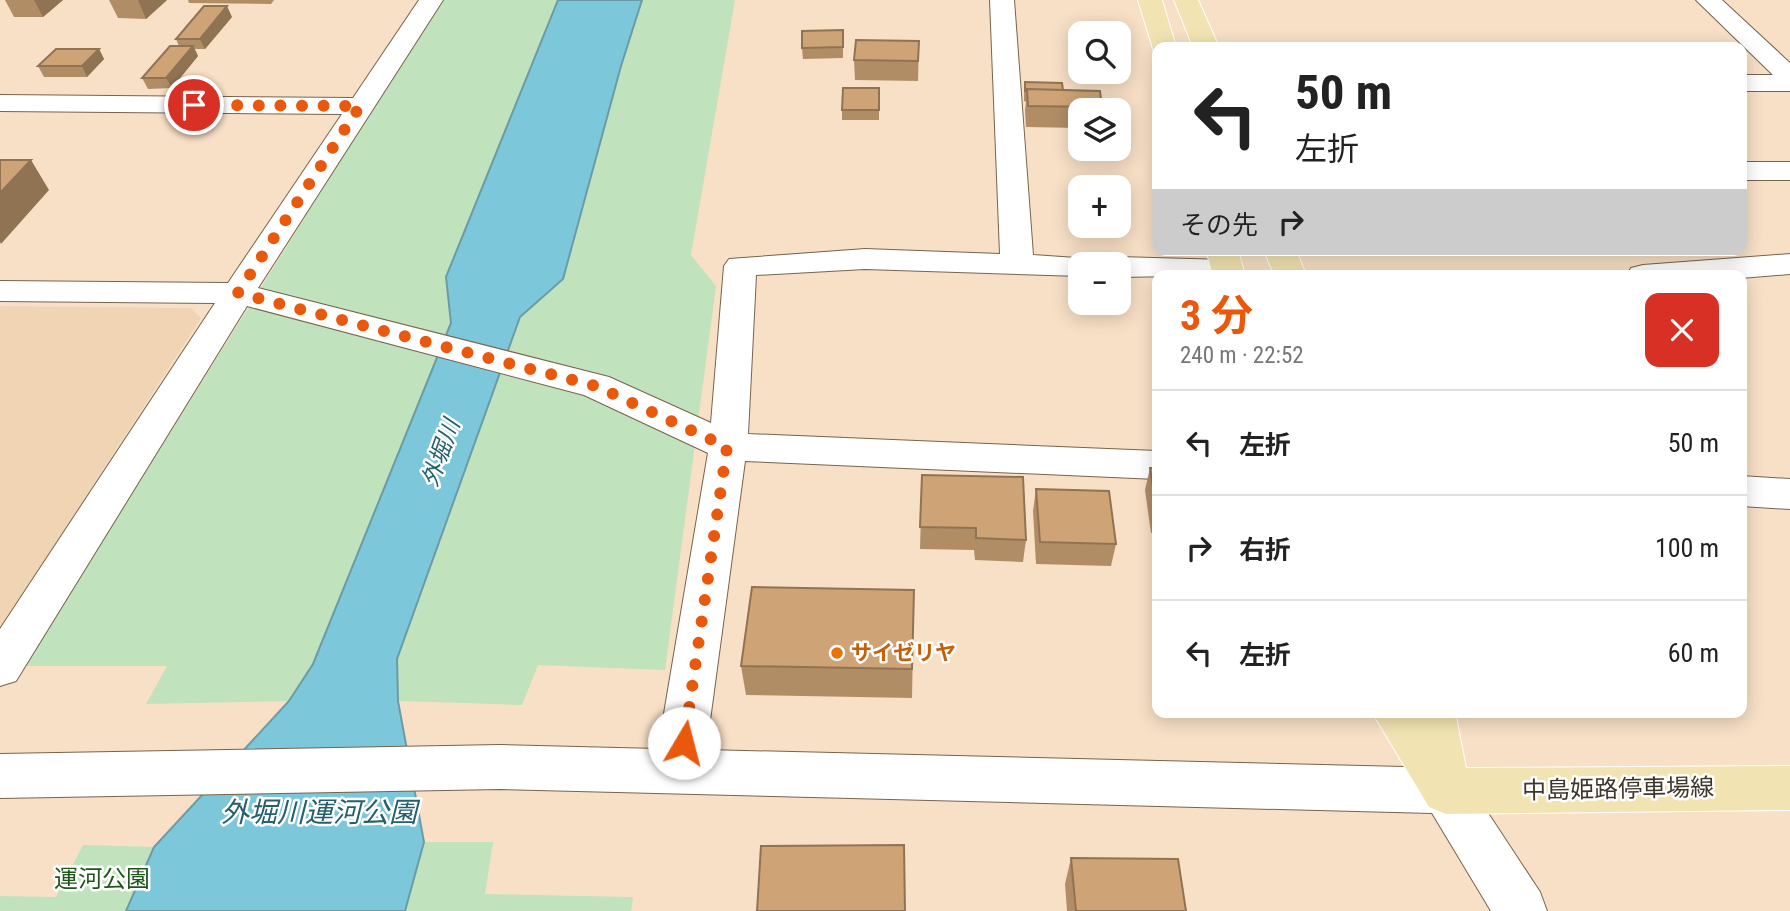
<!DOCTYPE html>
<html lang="ja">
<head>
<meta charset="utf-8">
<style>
  body { margin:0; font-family:"Roboto Condensed","Noto Sans JP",sans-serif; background:#f2f2f2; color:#222; height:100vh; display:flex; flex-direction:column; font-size:26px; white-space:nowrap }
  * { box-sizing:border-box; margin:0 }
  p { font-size:23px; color:#767676 }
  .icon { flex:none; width:38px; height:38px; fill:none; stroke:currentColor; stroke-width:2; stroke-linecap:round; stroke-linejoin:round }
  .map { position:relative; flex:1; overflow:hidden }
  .sheet { position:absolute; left:1152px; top:270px; width:595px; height:448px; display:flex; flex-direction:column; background:#fff; border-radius:14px; box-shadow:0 4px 18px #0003 }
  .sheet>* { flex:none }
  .top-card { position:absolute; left:1152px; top:42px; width:595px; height:214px; border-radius:14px; box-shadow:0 4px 18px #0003; background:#fff; color:#222; overflow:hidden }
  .controls { position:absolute; left:1068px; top:21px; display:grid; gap:14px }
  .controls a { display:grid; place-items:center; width:63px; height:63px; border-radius:14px; background:#fff; box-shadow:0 4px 18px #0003; font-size:35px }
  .pin { position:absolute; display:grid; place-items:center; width:60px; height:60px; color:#fff; margin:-30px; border:4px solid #fff; border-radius:50%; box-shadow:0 2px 7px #0007 }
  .me { position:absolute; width:77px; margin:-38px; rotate:8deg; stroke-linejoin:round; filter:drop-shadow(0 0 5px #0008) }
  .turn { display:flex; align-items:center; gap:24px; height:147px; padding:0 28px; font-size:32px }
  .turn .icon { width:91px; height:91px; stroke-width:2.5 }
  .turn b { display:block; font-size:49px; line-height:60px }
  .then { display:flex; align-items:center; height:66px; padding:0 28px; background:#0003; gap:14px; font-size:26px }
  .round { display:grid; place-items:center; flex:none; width:74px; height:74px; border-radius:14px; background:#f2f2f2 }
  .head { display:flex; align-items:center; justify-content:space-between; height:119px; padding:0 28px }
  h1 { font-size:42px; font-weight:700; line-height:52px; color:#ea580c }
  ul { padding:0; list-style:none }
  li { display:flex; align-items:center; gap:21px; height:105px; padding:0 28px; border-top:2px solid #e0e0e0 }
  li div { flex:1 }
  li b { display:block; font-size:26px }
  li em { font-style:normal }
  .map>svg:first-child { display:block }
</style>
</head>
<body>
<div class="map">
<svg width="1790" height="911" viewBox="0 0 1790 911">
  <rect width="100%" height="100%" fill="#f8e0c6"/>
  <!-- built -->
  <path fill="#f1d4b4" d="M0 306 191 308 201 318 0 629Z"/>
  <!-- green -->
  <path fill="#c0e2bc" d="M441 0H558L446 277 451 323 313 664 289 701 146 704 167 666H24Z
    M642 0H735L691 255 716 286 665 670 538 665 522 705 398 701 397 659 520 317 563 279 621 66Z
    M424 842H493L485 894 633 897 631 911H405Z
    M83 845 154 847 126 911H0V896L56 897Z"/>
  <!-- water -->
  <path fill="#7dc7db" stroke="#6a9ca6" stroke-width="2" d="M558 0H642L621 66 563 279 520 317 397 659 398 701 424 842 405 911H126L154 847 289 701 313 664 451 323 446 277Z"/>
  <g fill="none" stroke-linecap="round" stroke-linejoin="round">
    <defs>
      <path id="minor" d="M419 0H443L258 288 609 377 711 423 724 266 729 259 865 249 1000 254 990 0H1014L1033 255 1091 259 1095 264H1080V276L865 269 756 275 748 434 1157 451V479L745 461 706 750 1446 768 1463 775 1540 892 1547 911H1491L1432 813 500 789 0 798V754L500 745 658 749 708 453 584 395 247 306 16 681 0 686V629L215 303 0 301V281L228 283 342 114 0 111V95L353 98Z
        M1696 0H1722L1790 63V91H1741V75H1773Z
        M1741 162H1790V180H1741Z
        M1790 254V274L1741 278V275H1627L1631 268 1643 265Z
        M1118 257 1227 260 1239 263 1243 270 1240 275 1118 277V264H1104L1107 260Z
        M1741 476 1790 479V509L1741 506Z"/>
      <path id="major" d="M1138 0H1162L1176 47H1157V53L1154 52Z
        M1174 0H1198L1219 47H1193Z
        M1206 250H1238L1245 275H1213Z
        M1264 250H1296L1306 275H1274Z
        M1372 712H1455L1466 768 1790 766V810L1446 814 1429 807Z"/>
    </defs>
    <!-- minor casing -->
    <use href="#minor" stroke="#78634c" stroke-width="2"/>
    <!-- major casing -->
    <use href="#major" stroke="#fff" stroke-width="2"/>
    <!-- minor -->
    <use href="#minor" fill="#fff" fill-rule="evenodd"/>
    <!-- major -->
    <use href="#major" fill="#f2e4b2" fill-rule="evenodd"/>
  </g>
  <!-- wall -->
  <path fill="#b18d65" d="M5 0H63L43 17H14Z
    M109 0H167L146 19 118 18Z
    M188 0H274L271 4 189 3Z
    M232 17 205 49H195L198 56 172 88 148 89 142 78 179 46 176 39Z
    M843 30V58L803 59 802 48Z
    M919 41 918 81 855 80 854 60Z
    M99 49 104 59 87 77H44L38 66Z
    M1025 82 1063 90 1102 107V110H1080V128L1026 127 1025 110 1026 102 1024 101V93Z
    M879 88V120H842V110Z
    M1150 468H1157V533H1151L1145 490Z
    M922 475 1026 540 1023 562 975 560 974 550 920 549Z
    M1036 489 1116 544 1111 566 1036 564 1033 511Z
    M914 590 912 698 746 695 741 666Z
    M1071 858 1186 911H1067L1065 884Z"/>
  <!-- shaded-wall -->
  <path fill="#907353" d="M34 0H63L43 17Z
    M138 0H167L146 19Z
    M227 6 232 17 205 49 200 39Z
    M193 46 198 56 172 88 166 78Z
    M99 49 104 59 87 77 82 66Z
    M31 160 49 190 1 244 0 242V193Z"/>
  <!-- building -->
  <path fill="#cea476" stroke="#907353" stroke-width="2" d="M204 6H227L200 39H176Z
    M843 30V47L802 48V31Z
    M856 40 919 41 918 61 854 60Z
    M170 46H193L166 78H142Z
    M56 49H99L82 66H38Z
    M1025 82 1062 83 1063 90 1027 89V91H1025Z
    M843 88H879V110H842Z
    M1027 89 1100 91 1102 107 1028 106Z
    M0 160H31L0 193Z
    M1150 468H1157V511Z
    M922 475 1023 477 1026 540 976 538V528L920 527Z
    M1036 489 1109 491 1116 544 1040 542Z
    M752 587 914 590 912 669 741 666Z
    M904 845 905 911H757L761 846Z
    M1071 858 1178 859 1186 911H1076Z"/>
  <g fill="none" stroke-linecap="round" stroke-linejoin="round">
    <!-- route -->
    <path stroke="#ea580c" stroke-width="12" stroke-dasharray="0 21.6" d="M194 105 360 106 238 293 596 386 727 447 684 743"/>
  </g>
  <!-- markers -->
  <circle fill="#e8710a" stroke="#fff" stroke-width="2.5" cx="837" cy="653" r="7"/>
  <g text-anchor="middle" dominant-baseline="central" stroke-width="5" stroke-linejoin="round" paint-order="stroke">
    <!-- food labels -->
    <g font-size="21" font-weight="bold" fill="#c56008" stroke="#fff" text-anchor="start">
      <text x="851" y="653">サイゼリヤ</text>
    </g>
    <!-- water labels -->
    <g font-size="23" font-style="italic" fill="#24606e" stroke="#fff">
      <text transform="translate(441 453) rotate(-70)">外堀川</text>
    </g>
    <!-- near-street labels -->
    <g font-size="24" fill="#3f362b" stroke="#fff">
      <text transform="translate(1618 789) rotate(-1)">中島姫路停車場線</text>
    </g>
    <!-- near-park labels -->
    <g font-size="24" fill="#1e5619" stroke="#fff">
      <text x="102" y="879">運河公園</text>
    </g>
    <!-- near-water labels -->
    <g font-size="28" font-style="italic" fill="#24606e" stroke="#fff">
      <text x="319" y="812">外堀川運河公園</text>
    </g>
  </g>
</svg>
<div class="controls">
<a><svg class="icon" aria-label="search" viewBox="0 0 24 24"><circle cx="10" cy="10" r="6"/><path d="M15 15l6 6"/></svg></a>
<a><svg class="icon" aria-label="layers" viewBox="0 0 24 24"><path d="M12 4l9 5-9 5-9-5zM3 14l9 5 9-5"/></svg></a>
<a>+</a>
<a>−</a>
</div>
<div class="pin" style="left:194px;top:105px;background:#d93025"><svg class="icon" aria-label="arrive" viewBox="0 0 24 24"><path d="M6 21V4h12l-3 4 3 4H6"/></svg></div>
<svg class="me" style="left:684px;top:743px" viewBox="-20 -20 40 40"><circle r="19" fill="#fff"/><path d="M0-13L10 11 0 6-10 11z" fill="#ea580c"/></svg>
<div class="top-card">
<div class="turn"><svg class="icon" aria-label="left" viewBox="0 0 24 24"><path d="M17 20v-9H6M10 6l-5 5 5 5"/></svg><div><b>50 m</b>左折</div></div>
<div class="then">その先<svg class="icon" aria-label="right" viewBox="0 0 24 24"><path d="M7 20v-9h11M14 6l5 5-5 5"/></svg></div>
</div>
<section class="sheet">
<div class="head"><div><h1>3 分</h1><p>240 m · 22:52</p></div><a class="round" style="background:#d93025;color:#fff"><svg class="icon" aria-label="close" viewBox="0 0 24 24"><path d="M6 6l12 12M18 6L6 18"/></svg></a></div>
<ul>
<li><svg class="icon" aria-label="left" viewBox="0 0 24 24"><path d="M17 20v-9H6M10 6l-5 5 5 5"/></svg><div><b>左折</b></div><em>50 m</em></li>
<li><svg class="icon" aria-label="right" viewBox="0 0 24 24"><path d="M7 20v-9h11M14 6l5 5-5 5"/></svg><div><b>右折</b></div><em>100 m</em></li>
<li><svg class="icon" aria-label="left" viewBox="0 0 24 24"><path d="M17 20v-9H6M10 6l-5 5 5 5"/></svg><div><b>左折</b></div><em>60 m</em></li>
</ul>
</section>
</div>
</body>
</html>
